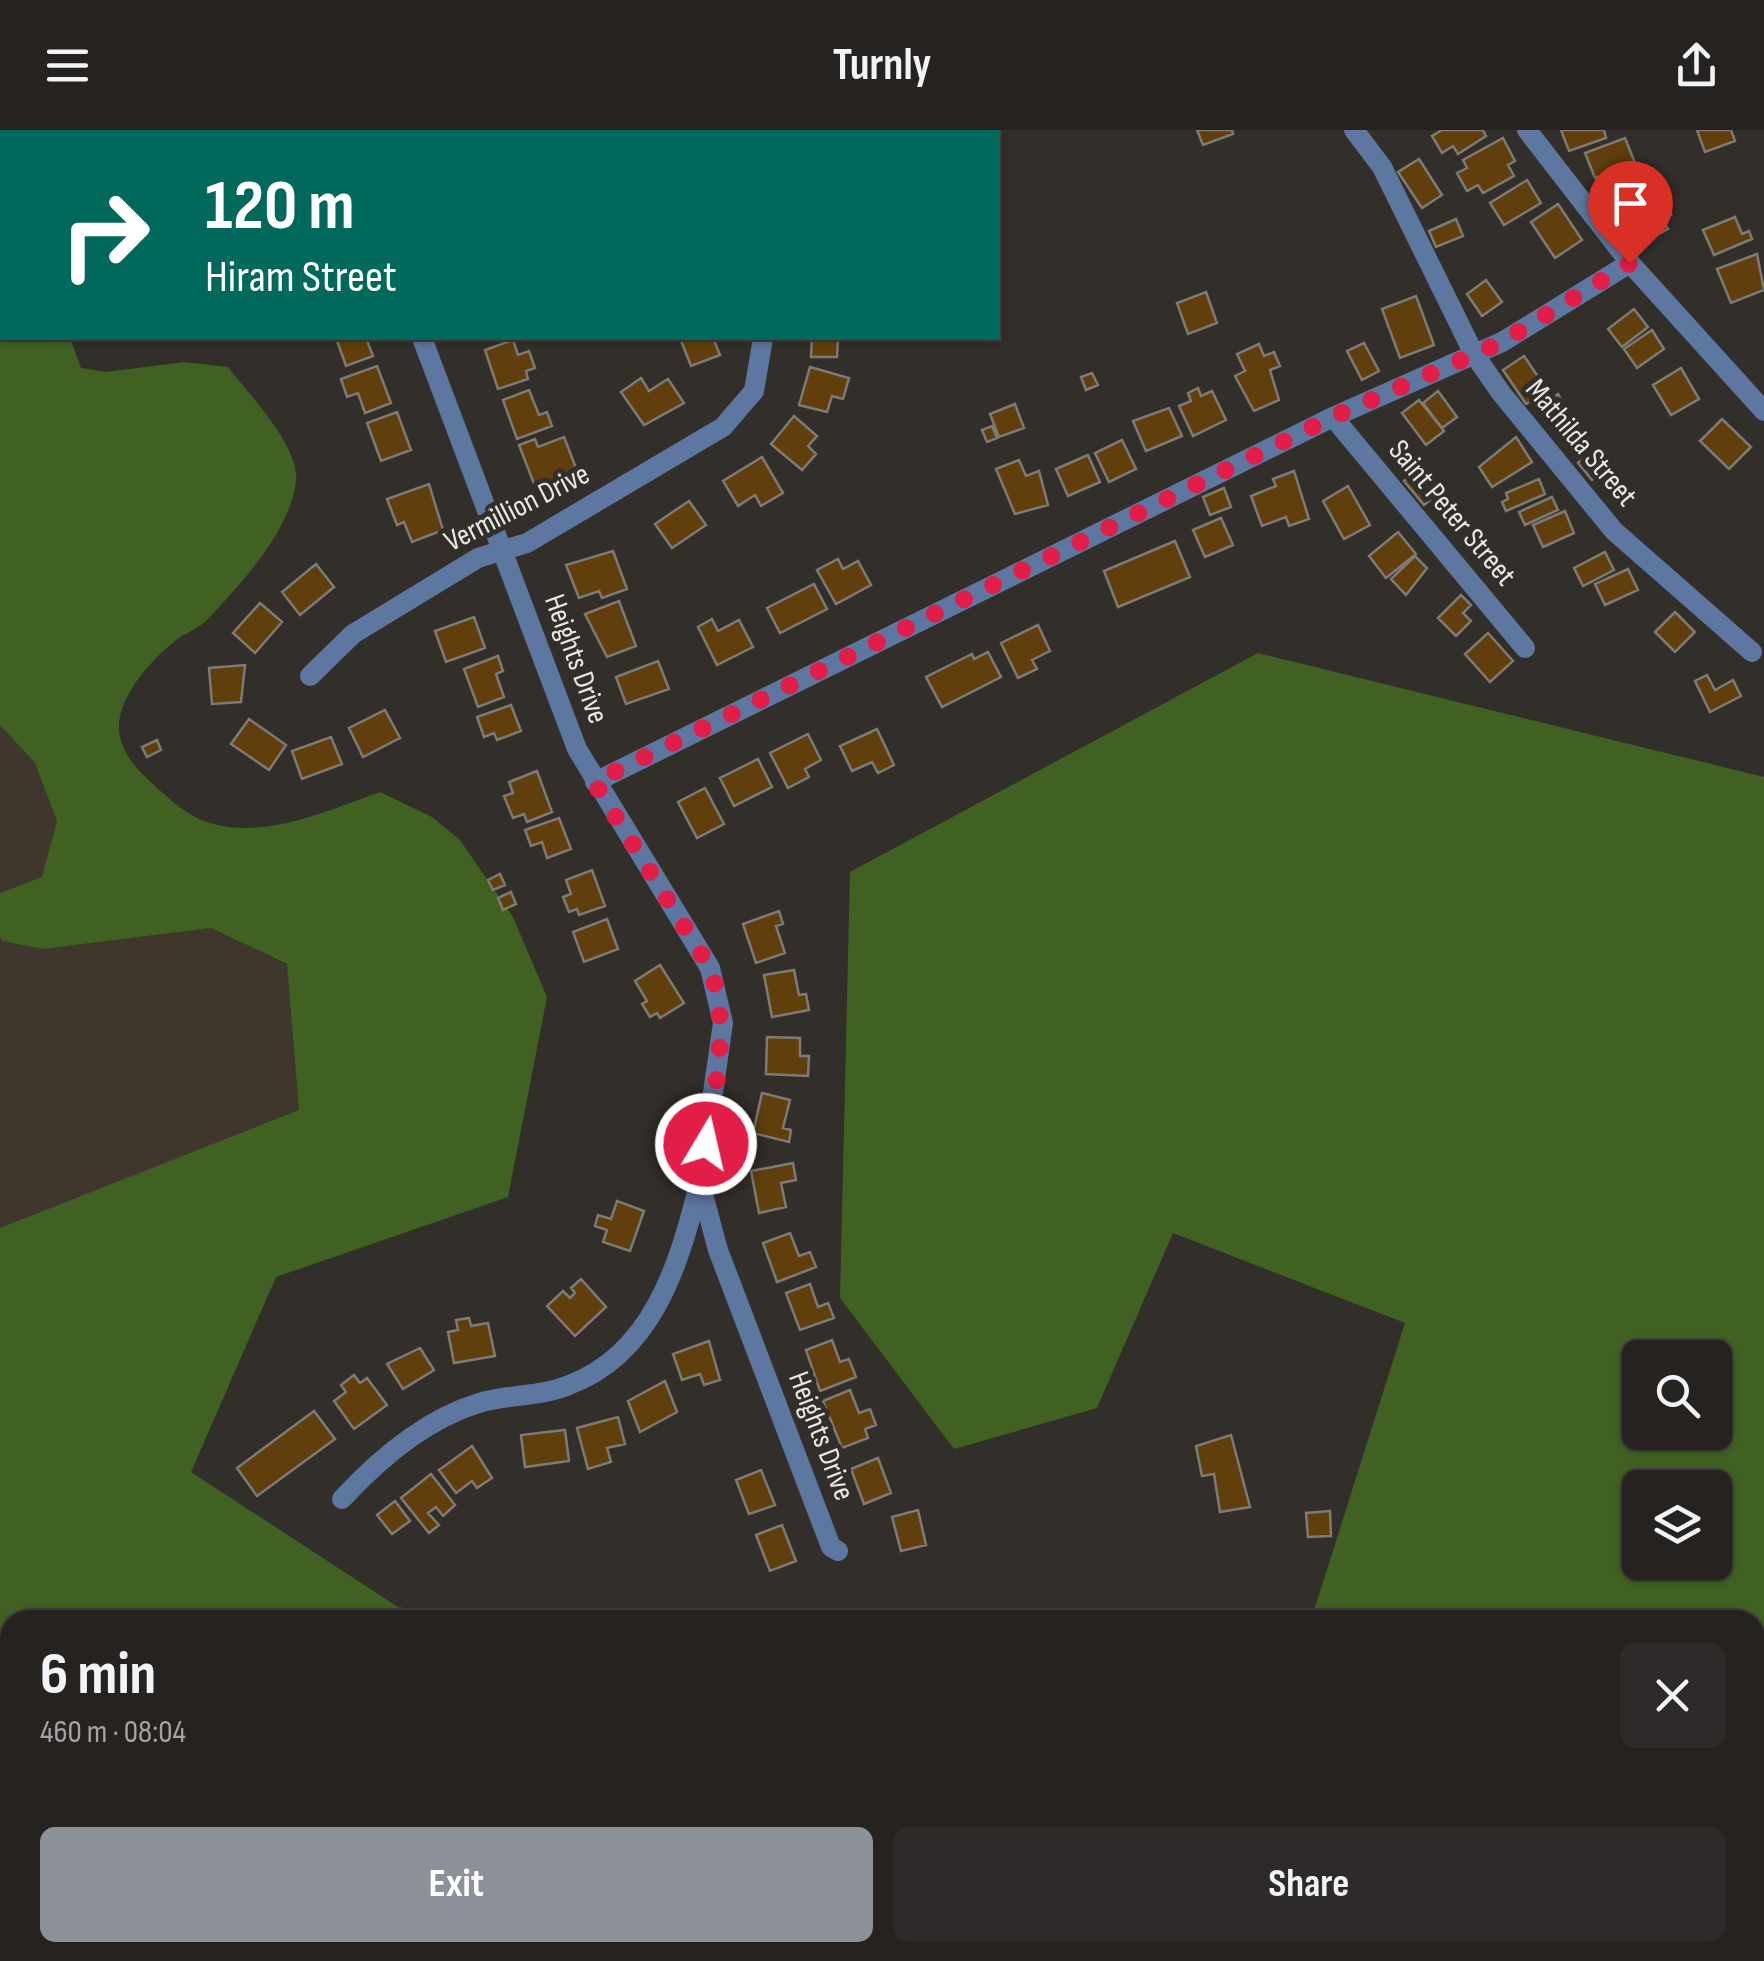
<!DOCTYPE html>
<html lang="en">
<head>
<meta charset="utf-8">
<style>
  body { margin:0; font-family:"Sofia Sans Condensed",sans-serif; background:#2e2a29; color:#f1f3f6; height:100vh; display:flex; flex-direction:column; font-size:38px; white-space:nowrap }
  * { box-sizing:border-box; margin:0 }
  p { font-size:32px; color:#a4a4a5 }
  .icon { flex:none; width:55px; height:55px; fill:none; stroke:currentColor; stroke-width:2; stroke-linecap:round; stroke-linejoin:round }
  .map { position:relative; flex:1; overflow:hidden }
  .details { position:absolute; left:0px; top:1480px; width:1765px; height:352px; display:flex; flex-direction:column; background:#262220; border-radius:30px 30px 0 0; box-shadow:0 2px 8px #0004,0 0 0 2px #423f3e }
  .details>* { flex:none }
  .guide { position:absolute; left:0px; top:0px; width:1000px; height:210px; box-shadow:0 2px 8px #0004,0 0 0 2px #423f3e; background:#00695c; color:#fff; overflow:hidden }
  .controls { position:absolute; left:1622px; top:1210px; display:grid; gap:20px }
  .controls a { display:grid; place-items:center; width:110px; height:110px; border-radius:15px; background:#262220; box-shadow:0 2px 8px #0004,0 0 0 2px #423f3e; font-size:50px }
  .pin { position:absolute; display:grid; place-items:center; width:85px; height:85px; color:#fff; margin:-102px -42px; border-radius:50% 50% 50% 0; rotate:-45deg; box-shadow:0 0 10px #0007 }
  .pin .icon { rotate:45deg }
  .me { position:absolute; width:110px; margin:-55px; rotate:9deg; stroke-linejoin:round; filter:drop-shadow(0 0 8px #0008) }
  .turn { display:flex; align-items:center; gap:35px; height:210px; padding:0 40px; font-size:45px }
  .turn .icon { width:130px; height:130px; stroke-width:2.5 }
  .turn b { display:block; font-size:70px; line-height:85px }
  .round { display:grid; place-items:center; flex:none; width:105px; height:105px; border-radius:15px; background:#2e2a29 }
  .summary { display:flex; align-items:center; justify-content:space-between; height:170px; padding:0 40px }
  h1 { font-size:60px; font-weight:700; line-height:75px }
  .action { display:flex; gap:20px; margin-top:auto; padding:20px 40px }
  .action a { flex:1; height:115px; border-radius:15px; background:#8c9099; color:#fff; font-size:40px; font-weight:700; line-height:115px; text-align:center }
  .action a+a { background:#2e2a29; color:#f1f3f6 }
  header { display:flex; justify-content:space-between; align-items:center; height:130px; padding:0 40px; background:#262220; font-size:45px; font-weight:700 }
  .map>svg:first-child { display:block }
</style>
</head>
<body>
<header><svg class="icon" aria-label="menu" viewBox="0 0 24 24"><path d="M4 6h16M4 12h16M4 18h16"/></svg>Turnly<svg class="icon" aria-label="share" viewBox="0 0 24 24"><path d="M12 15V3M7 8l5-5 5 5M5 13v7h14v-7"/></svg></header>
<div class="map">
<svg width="1764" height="1831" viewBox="0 0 1764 1831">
  <rect width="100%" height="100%" fill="#322e2a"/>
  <!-- built -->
  <path fill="#3f372e" d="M0 595 35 633 57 691 42 747 0 763Z
    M211 798 288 835 299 981 0 1098V807L2 811 43 819Z"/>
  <!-- forest -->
  <path fill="#416122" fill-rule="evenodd" d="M0 43 2 208H70L81 238 106 242 184 232 228 237C248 263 301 318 296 352 289 403 240 455 206 491 198 498 189 502 180 507 155 526 117 565 119 600 121 630 151 652 172 671 232 725 315 685 380 662L432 687 460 710 513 787 547 867 508 1067 276 1147 191 1342 398 1477 476 1490H10V1520L0 1516V1098L299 980 287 834 211 798 43 819 2 811 0 807V763L42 747 57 691 35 633 0 595Z
    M1258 523 1764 647V1831H817L795 1823 1755 1822V1490H1311L1405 1193 1173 1103 1097 1278 954 1319 840 1168 850 742ZM1640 1228H1715V1302H1640ZM1640 1358H1715V1432H1640Z"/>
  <!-- building -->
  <path fill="#603f0c" stroke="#7e7a75" stroke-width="2.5" d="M1197 0H1232L1233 4 1203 15Z
    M1442 0H1483L1486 6 1458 24 1453 16 1442 23 1432 6Z
    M1561 0H1604L1606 8 1569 21Z
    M1697 0H1731L1735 11 1705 22Z
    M1503 8 1515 31 1508 35 1514 46 1483 63 1478 55 1467 61 1457 43 1467 38 1463 30Z
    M1625 8 1635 33 1595 48 1585 23Z
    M1419 29 1442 65 1422 78 1398 42Z
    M1527 50 1541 73 1504 95 1490 73Z
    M1648 64 1652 72 1662 67 1671 85 1662 89 1668 99 1641 113 1623 78Z
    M1558 74 1582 110 1555 128 1531 92Z
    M1735 87 1742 104 1749 101 1752 109 1714 125 1703 100Z
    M1456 89 1463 106 1436 117 1429 101Z
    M1757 124 1764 160 1731 173 1717 139Z
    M1486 150 1502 172 1482 186 1467 164Z
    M1206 162 1217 193 1188 204 1177 173Z
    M1416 166 1434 215 1400 228 1382 179Z
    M1634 179 1648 197 1622 217 1608 199Z
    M1652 200 1664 219 1637 238 1624 219Z
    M336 208H366L373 226 346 236Z
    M680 208H713L720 225 691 236Z
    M812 208H838L837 227H811Z
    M513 210 518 225 529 221 535 238 526 241 528 249 498 259 485 220Z
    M1364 213 1379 241 1362 250 1347 221Z
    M1259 214 1264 226 1274 222 1280 236 1270 240 1279 270 1254 281 1235 246 1245 241 1237 224Z
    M1524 226 1547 260 1526 274 1503 240Z
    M377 236 391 273 365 283 358 263 347 267 341 249Z
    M810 237 849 248 843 269 832 266 827 282 799 275Z
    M1681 238 1699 269 1671 285 1653 255Z
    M1092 243 1098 255 1086 260 1081 247Z
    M641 248 649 261 668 249 684 273 644 295 621 262Z
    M1198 258 1201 266 1212 261 1226 290 1193 306 1179 276 1191 271 1188 263Z
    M529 260 539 285 547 282 552 296 517 309 503 270Z
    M1438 261 1457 287 1442 298 1423 273Z
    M1558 264 1566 278 1546 291 1537 278Z
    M1419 270 1444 301 1426 315 1402 283Z
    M1015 274 1024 298 999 307 990 284Z
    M1169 278 1182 306 1146 321 1133 291Z
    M397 282 411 320 381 331 367 293Z
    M794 286 817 306 808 316 816 324 802 340 771 314Z
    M1722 289 1751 317 1729 339 1700 311Z
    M992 296 997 308 987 312 982 300Z
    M564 307 576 338 536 359 519 315 535 309 538 317Z
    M1516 307 1532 332 1492 357 1479 337Z
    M1122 310 1136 339 1109 352 1095 323Z
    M1593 320 1607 336 1592 350 1578 333Z
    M1088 325 1100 352 1068 366 1056 339Z
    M762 327 783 363 761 376 755 365 738 376 723 351Z
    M1019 330 1026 346 1039 341 1048 375 1015 384 996 339Z
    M1423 335 1443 360 1424 375 1404 351Z
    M1294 341 1309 389 1289 396 1286 387 1262 396 1251 366 1276 356 1273 349Z
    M1539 349 1545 364 1506 381 1502 372 1508 369 1506 363Z
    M429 354 443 400 412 412 404 392 397 395 387 369Z
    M1348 356 1370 395 1344 409 1323 371Z
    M1224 358 1231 377 1210 385 1203 367Z
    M1552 367 1558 380 1525 395 1519 382Z
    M689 371 706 395 672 418 655 394Z
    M1565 381 1574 403 1543 417 1533 395Z
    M1221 388 1233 415 1205 427 1193 400Z
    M1398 402 1416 424 1386 448 1369 426Z
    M1175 411 1190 447 1118 477 1104 441Z
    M613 421 627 459 602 468 599 461 579 468 566 435Z
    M1605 422 1614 440 1583 456 1574 438Z
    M1415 426 1427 438 1406 465 1391 449Z
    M838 429 843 439 858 431 871 455 836 474 817 440Z
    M316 434 334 457 300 485 282 462Z
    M1628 439 1638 460 1605 475 1595 454Z
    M814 454 827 479 780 503 767 478Z
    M1461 465 1471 475 1463 483 1471 491 1456 506 1438 488Z
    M619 471 636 516 607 527 585 484Z
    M260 473 282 492 255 523 233 503Z
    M1675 482 1695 502 1675 522 1655 502Z
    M474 487 485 518 446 532 435 501Z
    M712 489 718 501 739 490 753 517 717 535 698 497Z
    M1038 495 1050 521 1032 530 1037 539 1018 548 1001 513Z
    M1488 503 1513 531 1490 552 1465 524Z
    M988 522 1001 547 942 577 926 547 972 524 974 529Z
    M498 526 503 541 496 544 504 567 478 577 464 539Z
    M658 531 669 559 626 574 616 547Z
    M245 535 241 572 212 574 209 538Z
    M1707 545 1715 560 1733 550 1741 566 1710 582 1695 551Z
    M511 575 521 601 497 610 494 603 484 607 477 587Z
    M385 580 400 608 363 627 349 598Z
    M249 589 286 615 269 640 231 614Z
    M877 599 894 635 878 643 872 632 852 641 840 616Z
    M808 604 821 630 805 639 809 647 788 658 770 623Z
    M331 607 342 634 302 649 292 621Z
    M157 610 161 620 147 627 142 617Z
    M758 629 772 657 734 676 720 648Z
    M537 641 552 682 527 692 524 684 513 688 504 666 513 663 509 652Z
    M705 658 724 694 697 708 678 672Z
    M559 688 571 719 547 728 542 712 531 716 525 700Z
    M592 740 605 776 579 785 577 779 569 782 563 767 571 764 566 750Z
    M500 744 505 755 493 760 488 750Z
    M511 762 516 774 503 780 498 768Z
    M779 781 783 794 776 796 785 823 756 833 743 794Z
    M607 789 618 819 584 832 573 802Z
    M660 835 684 873 660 888 657 883 650 887 642 874 647 871 635 851Z
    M794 840 799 865 806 864 809 880 772 887 764 845Z
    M767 907 800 908V926H809L808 946 766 944Z
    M762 963 790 970 783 998 791 1000 789 1012 753 1003Z
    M793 1033 796 1050 781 1053 786 1077 759 1083 751 1041Z
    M617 1071 644 1081 630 1121 603 1112 607 1100 595 1096 598 1085 611 1089Z
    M790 1103 799 1126 810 1122 816 1137 777 1152 763 1113Z
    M581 1149 606 1177 575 1206 547 1176 563 1161 570 1168 575 1163 571 1158Z
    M810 1154 818 1177 828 1173 834 1188 800 1200 786 1163Z
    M469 1188 471 1196 488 1193 495 1226 454 1233 448 1202 458 1200 456 1190Z
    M832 1210 840 1232 849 1229 856 1247 820 1261 806 1220Z
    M709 1211 720 1250 704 1255 700 1244 682 1250 673 1224Z
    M420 1218 434 1240 403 1259 387 1234Z
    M354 1245 360 1253 367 1248 387 1275 354 1299 334 1271 346 1262 341 1255Z
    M665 1251 677 1282 640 1302 628 1271Z
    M850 1260 859 1283 870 1279 876 1295 865 1299 868 1308 842 1318 823 1271Z
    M314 1281 335 1309 257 1366 237 1338Z
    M618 1287 625 1314 607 1318 611 1332 588 1339 577 1298Z
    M565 1300 569 1331 525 1337 521 1305Z
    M1231 1305 1250 1377 1220 1382 1214 1344 1202 1346 1196 1316Z
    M472 1316 492 1348 477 1358 472 1351 456 1363 439 1340Z
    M878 1328 891 1363 864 1374 851 1339Z
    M761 1340 775 1375 749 1384 736 1350Z
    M431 1344 455 1375 443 1386 436 1377 428 1383 439 1395 429 1403 401 1368Z
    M395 1371 410 1391 392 1404 377 1385Z
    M918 1380 926 1415 901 1421 892 1387Z
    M1330 1381 1331 1406 1308 1407 1306 1383Z
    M782 1395 796 1431 770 1441 756 1405Z"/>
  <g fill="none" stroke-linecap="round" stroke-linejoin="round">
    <!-- street -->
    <path stroke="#5d77a0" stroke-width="20" d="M320 0 324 2
      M692 0 693 2
      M1354 0 1382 37 1474 224 1501 263 1614 401 1752 522
      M1527 0 1630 133 1764 281
      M396 2 400 0
      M715 2 721 0
      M422 208 577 619 710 838 723 893 700 1053 718 1120 831 1417 838 1421
      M1333 287 1525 518
      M310 546 353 504 478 428 527 413 723 297 754 261 763 208
      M595 652 1333 287 1502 212 1630 133
      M342 1369C379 1329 426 1289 479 1273 509 1264 540 1267 569 1255 652 1224 679 1135 698 1058"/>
    <!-- highway -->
    <path stroke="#cedbef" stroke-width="30" d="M0 1539 10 1543
      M0 1583 10 1586
      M625 1822 645 1831
      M700 1822 721 1831"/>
    <!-- rail -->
    <path stroke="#aaa7a4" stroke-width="6" stroke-dasharray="12 12" stroke-linecap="butt" d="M0 1631 10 1633
      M0 1684 10 1688
      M0 1706 10 1710
      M257 1822 274 1831
      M307 1822 326 1831
      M495 1822 516 1831"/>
  </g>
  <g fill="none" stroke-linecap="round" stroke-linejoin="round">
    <!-- route -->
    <path stroke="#e11d48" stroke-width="18" stroke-dasharray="0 32.4" d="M706 1014C716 954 730 896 710 838L594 652 1333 287 1502 212 1630 133"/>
  </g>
  <g text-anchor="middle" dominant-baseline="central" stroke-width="10" stroke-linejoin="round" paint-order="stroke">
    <!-- street labels -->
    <g font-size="30" fill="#ebe8e5" stroke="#322e2a">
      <text transform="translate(1581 313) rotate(50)">Mathilda Street</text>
      <text transform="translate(517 378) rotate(-27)">Vermillion Drive</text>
      <text transform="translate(1452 383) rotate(50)">Saint Peter Street</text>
      <text transform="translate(576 529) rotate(70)">Heights Drive</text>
      <text transform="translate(821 1306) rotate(69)">Heights Drive</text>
    </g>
  </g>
</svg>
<div class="controls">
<a><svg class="icon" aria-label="search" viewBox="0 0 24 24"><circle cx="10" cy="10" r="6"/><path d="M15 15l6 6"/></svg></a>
<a><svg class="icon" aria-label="layers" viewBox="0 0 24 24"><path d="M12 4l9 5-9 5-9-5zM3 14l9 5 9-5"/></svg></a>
</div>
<div class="pin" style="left:1630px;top:133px;background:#d93025"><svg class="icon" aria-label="arrive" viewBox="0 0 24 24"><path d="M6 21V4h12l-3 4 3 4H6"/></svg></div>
<svg class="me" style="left:706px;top:1014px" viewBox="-20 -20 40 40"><circle r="17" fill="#e11d48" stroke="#fff" stroke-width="3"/><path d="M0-11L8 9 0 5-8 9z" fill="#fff"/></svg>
<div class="guide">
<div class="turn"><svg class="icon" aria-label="right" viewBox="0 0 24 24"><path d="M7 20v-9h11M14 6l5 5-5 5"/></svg><div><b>120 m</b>Hiram Street</div></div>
</div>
<section class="details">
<div class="summary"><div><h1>6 min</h1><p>460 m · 08:04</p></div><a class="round"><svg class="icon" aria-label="close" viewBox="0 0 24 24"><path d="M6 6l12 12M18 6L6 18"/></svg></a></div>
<div class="action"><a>Exit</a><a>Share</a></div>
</section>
</div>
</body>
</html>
